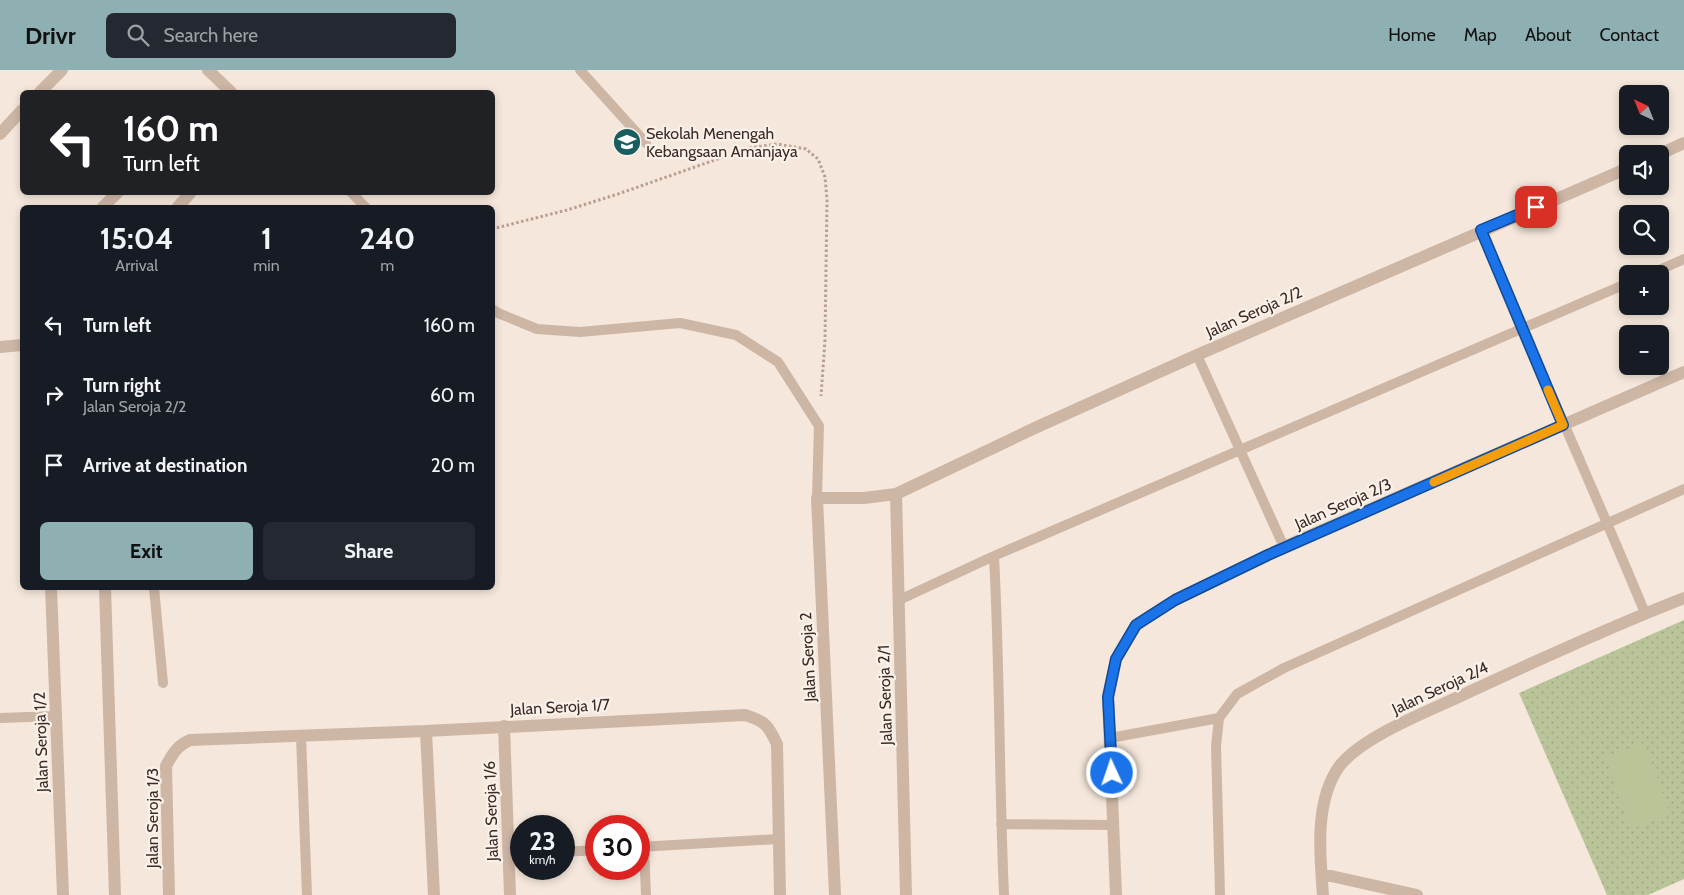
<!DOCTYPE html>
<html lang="en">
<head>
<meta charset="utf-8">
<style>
  body { margin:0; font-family:Cabin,sans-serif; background:#242831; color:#f1f3f6; height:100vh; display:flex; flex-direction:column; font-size:19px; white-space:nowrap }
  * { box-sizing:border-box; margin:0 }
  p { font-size:16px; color:#9ea1a6 }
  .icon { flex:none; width:28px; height:28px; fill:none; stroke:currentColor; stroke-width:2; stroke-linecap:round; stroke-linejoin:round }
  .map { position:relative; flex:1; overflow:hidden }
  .drawer { position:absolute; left:20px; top:135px; width:475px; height:385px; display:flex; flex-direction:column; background:#171b24; border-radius:8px; box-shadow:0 2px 8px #0003 }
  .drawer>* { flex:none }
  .banner { position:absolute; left:20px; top:20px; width:475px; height:105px; border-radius:8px; box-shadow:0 2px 8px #0003; background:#202124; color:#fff; overflow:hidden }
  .needle { width:32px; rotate:317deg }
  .buttons { position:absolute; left:1619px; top:15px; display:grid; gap:10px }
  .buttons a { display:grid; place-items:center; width:50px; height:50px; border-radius:8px; background:#171b24; box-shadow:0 2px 8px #0003; font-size:25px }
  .speed { position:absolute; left:510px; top:745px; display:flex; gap:10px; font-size:25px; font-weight:700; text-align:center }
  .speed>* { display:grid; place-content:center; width:65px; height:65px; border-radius:50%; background:#171b24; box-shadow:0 2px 8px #0003; line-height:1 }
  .speed small { font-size:12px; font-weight:400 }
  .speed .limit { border:8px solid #d22; background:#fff; color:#111 }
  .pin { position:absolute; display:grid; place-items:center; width:42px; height:42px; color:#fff; margin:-21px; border-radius:10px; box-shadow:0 2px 8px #0006 }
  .me { position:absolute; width:55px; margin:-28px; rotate:357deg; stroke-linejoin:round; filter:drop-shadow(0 0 4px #0008) }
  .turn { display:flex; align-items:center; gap:18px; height:105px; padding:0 20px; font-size:22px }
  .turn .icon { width:65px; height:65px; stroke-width:2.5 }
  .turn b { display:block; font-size:35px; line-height:42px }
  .eta { display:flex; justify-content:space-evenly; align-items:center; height:85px; text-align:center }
  .eta b { font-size:30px; font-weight:700; line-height:35px }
  .primary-button { display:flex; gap:10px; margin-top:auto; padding:10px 20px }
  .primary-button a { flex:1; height:58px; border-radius:8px; background:#8fb0b2; color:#111; font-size:20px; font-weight:700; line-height:58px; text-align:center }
  .primary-button a+a { background:#242831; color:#f1f3f6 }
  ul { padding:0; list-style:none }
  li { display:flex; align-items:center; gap:15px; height:70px; padding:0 20px }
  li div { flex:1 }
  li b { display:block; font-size:19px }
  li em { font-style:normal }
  header { display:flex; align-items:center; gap:30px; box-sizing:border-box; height:70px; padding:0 25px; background:#8fb0b2; color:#111 }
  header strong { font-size:24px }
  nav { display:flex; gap:28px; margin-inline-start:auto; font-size:18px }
  .search { width:350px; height:45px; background:#242831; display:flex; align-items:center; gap:12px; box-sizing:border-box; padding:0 18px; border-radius:8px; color:#9ea1a6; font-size:19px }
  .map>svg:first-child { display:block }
</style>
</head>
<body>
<header>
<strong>Drivr</strong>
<div class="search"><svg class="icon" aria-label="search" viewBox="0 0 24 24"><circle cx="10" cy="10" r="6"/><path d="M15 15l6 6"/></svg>Search here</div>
<nav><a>Home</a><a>Map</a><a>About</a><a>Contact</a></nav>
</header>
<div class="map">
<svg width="1684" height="825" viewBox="0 0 1684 825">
  <defs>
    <pattern id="grass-dots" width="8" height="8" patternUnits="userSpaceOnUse" patternTransform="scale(1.25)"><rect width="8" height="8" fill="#b9c599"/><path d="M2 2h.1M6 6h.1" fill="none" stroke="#a0a984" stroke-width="1.8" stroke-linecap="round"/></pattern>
  </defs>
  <rect width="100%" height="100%" fill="#f5e7db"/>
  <!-- grass -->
  <path fill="url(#grass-dots)" d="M1684 550V809L1648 825H1607L1519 623Z"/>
  <!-- pitch -->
  <path fill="#b9c599" d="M1645 673 1670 744 1630 758 1606 686Z"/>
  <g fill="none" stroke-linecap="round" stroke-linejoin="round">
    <!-- path -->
    <path stroke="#ba9f8f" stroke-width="3" stroke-dasharray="2.5 2.5" stroke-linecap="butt" d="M492 159 567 140 618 124 749 78 777 74 806 79 818 89 825 107 827 130 825 270 821 326"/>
    <!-- lane -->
    <path stroke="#ceb6a5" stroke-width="10" d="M580 0 646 73
      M351 122 366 138
      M1481 160C1534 288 1592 415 1645 543
      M1650 204 1684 189
      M492 239 498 243 537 259 580 262 680 253 736 265 778 292 819 356 817 428
      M1197 285 1284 477
      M994 486C1000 599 999 712 1004 825
      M154 518 163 613
      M899 530 994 486 1628 213
      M0 648 57 646
      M301 666 307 825
      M1110 668 1219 648
      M1001 754 1114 755
      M639 777 779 769
      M644 777 646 825
      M564 782 596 780
      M509 785H521
      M1220 825 1216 676 1219 648 1237 624 1284 598 1684 419"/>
    <!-- street -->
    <path stroke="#ceb6a5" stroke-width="12" d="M208 0 231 22
      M40 22 62 0
      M0 64 22 40
      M1660 84 1684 73
      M102 138 118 122
      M177 138 191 122
      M0 277 22 275
      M896 424 906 825
      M51 518 63 825
      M105 518 115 825
      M504 656 510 825
      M426 661 434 825
      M1322 804 1417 825
      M169 825 166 696C173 683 177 676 190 670L426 661 745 645C765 651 768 655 777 674L780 825
      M835 825 817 428H864L896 424 1037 357 1197 285 1628 98
      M1116 825 1108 627 1116 589 1136 555 1175 530 1284 477 1684 302
      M1323 825C1320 786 1315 738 1335 703 1344 686 1365 673 1381 664 1409 648 1440 636 1469 622 1540 589 1612 556 1684 528"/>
  </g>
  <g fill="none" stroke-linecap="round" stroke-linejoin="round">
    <defs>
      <path id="route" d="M1112 703 1108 627 1116 589 1136 555 1175 530 1268 485 1563 355 1481 160 1536 137"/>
    </defs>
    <!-- route casing -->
    <use href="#route" stroke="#114b97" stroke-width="12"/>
    <!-- route -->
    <use href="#route" stroke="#1a73e8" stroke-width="9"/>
    <!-- slow -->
    <path stroke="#f59e0b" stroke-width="9" d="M1434 412 1563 355 1548 320"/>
  </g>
  <!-- icons -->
  <defs>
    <symbol id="school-disc" viewBox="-11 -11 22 22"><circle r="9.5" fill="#185e60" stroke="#fcf1e8"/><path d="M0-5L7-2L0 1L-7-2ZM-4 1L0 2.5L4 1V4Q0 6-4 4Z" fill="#fff"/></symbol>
  </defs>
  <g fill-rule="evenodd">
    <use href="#school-disc" x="611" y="56" width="32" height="32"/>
  </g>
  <g text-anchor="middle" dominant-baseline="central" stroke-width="4.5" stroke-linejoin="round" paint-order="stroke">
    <!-- poi labels -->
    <g font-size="16" fill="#392c27" stroke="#fcf1e8" text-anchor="start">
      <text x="646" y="63">Sekolah Menengah<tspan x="646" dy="18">Kebangsaan Amanjaya</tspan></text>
    </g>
    <!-- street labels -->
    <g font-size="16" fill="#392c27" stroke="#fcf1e8">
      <text transform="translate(1254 242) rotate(-24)">Jalan Seroja 2/2</text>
      <text transform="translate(1343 434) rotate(-24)">Jalan Seroja 2/3</text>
      <text transform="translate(808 587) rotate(-93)">Jalan Seroja 2</text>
      <text transform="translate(1440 618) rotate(-25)">Jalan Seroja 2/4</text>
      <text transform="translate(885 625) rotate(-92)">Jalan Seroja 2/1</text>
      <text transform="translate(560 637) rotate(-3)">Jalan Seroja 1/7</text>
      <text transform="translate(41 672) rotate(-92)">Jalan Seroja 1/2</text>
      <text transform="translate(491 741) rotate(-92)">Jalan Seroja 1/6</text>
      <text transform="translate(152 748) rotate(-90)">Jalan Seroja 1/3</text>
    </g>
  </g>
</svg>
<div class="buttons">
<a><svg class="needle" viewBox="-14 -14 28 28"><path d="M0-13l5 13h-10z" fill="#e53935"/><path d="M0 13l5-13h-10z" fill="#9ea1a6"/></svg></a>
<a><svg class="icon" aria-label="sound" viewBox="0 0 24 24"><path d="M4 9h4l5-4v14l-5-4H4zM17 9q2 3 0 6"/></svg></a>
<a><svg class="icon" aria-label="search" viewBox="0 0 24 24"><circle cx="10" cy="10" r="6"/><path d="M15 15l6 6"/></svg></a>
<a>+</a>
<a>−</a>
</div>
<div class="speed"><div>23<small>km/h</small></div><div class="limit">30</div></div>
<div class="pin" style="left:1536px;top:137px;background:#d93025"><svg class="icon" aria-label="arrive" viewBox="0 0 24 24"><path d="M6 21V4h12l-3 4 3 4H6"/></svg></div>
<svg class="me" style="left:1112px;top:703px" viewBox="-20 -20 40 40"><circle r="17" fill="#1a73e8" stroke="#fff" stroke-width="3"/><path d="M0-11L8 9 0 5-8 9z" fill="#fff"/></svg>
<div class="banner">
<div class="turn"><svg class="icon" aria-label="left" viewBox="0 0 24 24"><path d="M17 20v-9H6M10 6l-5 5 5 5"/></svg><div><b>160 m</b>Turn left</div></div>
</div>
<section class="drawer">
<div class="eta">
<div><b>15:04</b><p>Arrival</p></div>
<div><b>1</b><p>min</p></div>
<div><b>240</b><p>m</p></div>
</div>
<ul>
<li><svg class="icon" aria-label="left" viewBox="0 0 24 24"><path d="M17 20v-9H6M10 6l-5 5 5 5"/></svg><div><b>Turn left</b></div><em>160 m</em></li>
<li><svg class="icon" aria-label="right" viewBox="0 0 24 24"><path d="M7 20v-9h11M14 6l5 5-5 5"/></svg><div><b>Turn right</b><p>Jalan Seroja 2/2</p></div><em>60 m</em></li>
<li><svg class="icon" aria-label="arrive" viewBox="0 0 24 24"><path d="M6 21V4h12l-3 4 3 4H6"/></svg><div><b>Arrive at destination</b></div><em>20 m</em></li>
</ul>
<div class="primary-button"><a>Exit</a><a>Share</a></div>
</section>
</div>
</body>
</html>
